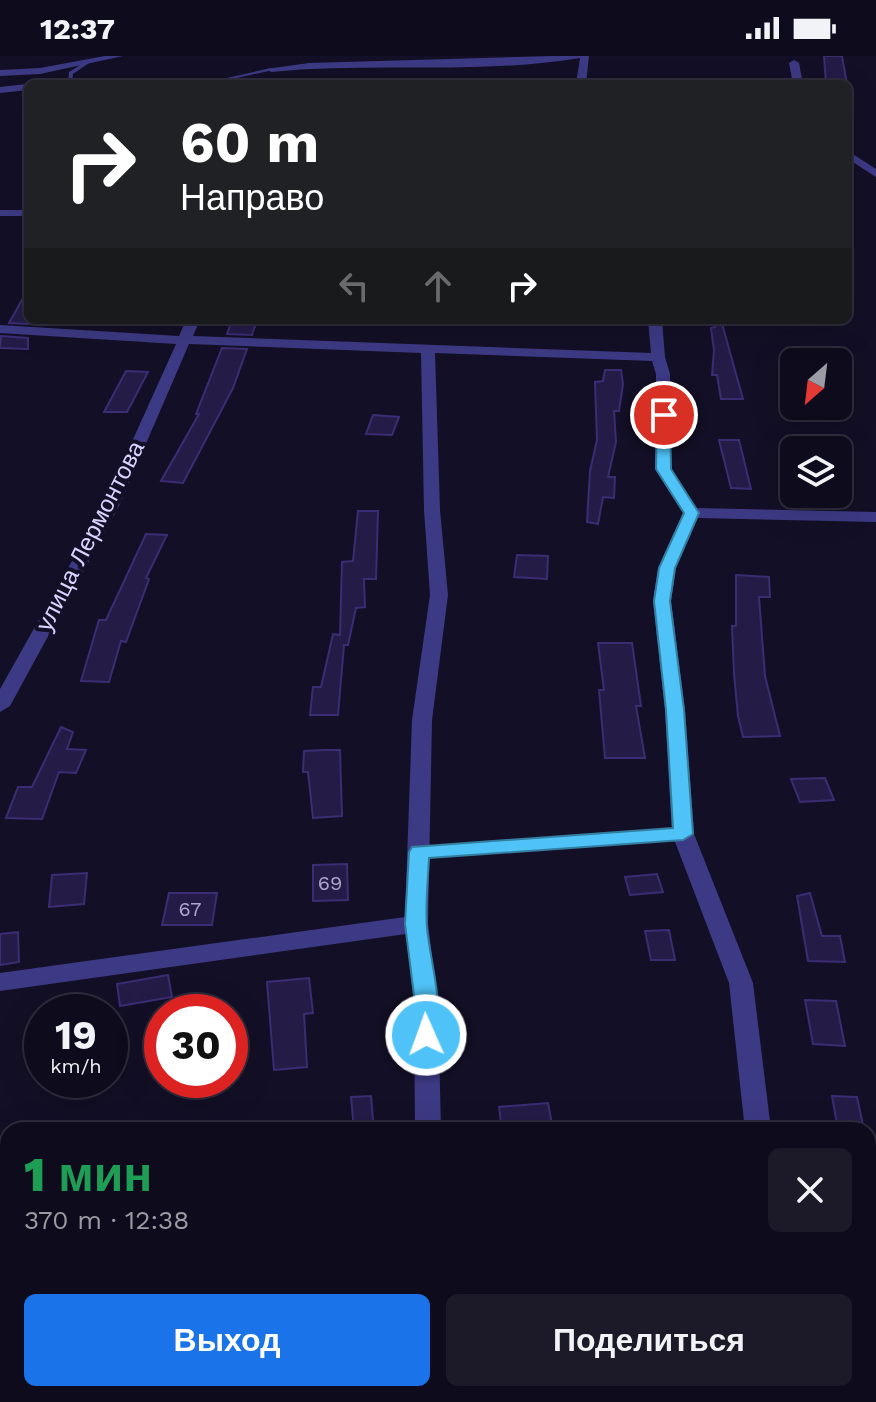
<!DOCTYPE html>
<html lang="ru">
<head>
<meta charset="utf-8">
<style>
  body { margin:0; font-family:"Work Sans",sans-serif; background:#1c1929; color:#f1f3f6; height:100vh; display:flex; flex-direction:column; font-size:30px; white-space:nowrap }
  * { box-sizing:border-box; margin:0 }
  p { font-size:26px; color:#9b9ba3 }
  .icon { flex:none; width:44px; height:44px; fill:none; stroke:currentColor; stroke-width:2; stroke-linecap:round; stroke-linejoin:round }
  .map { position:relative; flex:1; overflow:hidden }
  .sheet { position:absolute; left:0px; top:1066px; width:876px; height:280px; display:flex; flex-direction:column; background:#0e0b1c; border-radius:24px 24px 0 0; box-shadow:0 8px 32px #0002,0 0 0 2px #2e2b3b }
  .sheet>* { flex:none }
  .guide { position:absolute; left:24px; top:24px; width:828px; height:244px; border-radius:12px; box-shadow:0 8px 32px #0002,0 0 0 2px #2e2b3b; background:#202124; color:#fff; overflow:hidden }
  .needle { width:52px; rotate:208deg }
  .buttons { position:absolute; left:780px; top:292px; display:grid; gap:16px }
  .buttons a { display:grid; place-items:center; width:72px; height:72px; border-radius:12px; background:#0e0b1c; box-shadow:0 8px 32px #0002,0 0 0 2px #2e2b3b; font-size:40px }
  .speed { position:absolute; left:24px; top:938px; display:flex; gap:16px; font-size:40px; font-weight:700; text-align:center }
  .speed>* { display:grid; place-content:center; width:104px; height:104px; border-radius:50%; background:#0e0b1c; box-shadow:0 8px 32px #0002,0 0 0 2px #2e2b3b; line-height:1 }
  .speed small { font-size:20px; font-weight:400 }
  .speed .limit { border:12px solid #d22; background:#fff; color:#111 }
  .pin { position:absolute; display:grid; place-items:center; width:68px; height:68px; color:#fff; margin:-34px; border:4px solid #fff; border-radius:50%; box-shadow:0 2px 8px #0007 }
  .me { position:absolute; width:88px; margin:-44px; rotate:358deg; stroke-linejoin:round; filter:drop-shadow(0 0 6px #0008) }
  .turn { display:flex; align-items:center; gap:28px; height:168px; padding:0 24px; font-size:36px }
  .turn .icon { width:104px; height:104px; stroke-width:2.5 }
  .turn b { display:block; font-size:56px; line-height:68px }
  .lanes { display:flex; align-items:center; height:76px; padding:0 24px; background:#0003; justify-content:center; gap:40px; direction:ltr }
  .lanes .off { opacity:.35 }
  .round { display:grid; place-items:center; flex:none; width:84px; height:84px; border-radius:12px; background:#1c1929 }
  .head { display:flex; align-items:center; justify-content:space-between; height:136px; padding:0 24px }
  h1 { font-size:48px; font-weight:800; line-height:60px; color:#1e9e55 }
  .action { display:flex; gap:16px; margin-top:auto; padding:16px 24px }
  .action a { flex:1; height:92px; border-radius:12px; background:#1a73e8; color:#fff; font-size:32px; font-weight:800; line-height:92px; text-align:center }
  .action a+a { background:#1c1929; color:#f1f3f6 }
  .status { display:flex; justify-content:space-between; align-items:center; height:56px; padding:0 40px; background:#0e0b1c; direction:ltr }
  .status svg { height:22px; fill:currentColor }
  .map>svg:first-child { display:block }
</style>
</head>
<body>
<div class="status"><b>12:37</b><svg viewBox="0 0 49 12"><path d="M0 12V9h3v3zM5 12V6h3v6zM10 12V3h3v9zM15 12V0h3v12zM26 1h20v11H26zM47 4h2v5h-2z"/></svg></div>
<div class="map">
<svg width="876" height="1346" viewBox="0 0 876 1346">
  <rect width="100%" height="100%" fill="#130f26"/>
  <!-- building -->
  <path fill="#241b47" stroke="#3b2d73" stroke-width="2" d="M824 0H842L847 28H826Z
    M28 233V268L9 267Z
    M232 264H257L252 279 227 278Z
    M716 264H721L743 343H721L717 319H712L714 294 711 272 715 271Z
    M1 280 28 282V293L0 292Z
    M222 292 247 293 233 332 183 427 161 425 199 358H196Z
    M605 314H621L623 328 619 355H614L616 386 608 421H615L614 442 603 441 598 468 587 466 590 415 597 384 595 326 603 325Z
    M126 315 148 316 127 356H104Z
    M373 359 399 361 392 379 366 378Z
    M719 384H739L751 433 731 432Z
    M358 455H378L376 523H364L365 551 356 552 348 589H344L338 659H310L313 631H321L333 578 340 579 342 506 353 505Z
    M146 478 167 479 146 522 149 523 126 586 121 585 109 626 81 625 99 564H106Z
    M517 499 548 500 547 523 514 521Z
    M736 519 769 521 770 541H759L765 620 780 680 743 681 738 660 734 618 732 570H736Z
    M598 587H632L641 650H636L645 702H605L599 634H604Z
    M61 671 73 676 67 693 86 694 76 717 59 716 42 763 6 762 18 731H32Z
    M324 694H340L342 760 313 762 308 716H303L304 695Z
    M825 722 834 744 800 746 791 723Z
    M347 808 348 844 313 845V809Z
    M87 817 84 848 49 851 52 819Z
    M657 818 663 836 630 839 625 821Z
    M169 837H217L212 869H162Z
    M810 837 822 880H840L845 906 808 905 797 840Z
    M669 874 675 904H651L645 875Z
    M18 876 19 906 0 909V878Z
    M168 919 172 941 120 950 117 928Z
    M309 922 313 957 304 958 307 1011 274 1014 267 926Z
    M805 944 836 945 845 990 813 988Z
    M371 1040 374 1074H354L351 1041Z
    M832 1040 857 1041 864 1074H838Z
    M548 1047 553 1074H502L499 1051Z"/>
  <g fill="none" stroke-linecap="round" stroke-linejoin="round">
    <!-- service -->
    <path fill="#3d3a85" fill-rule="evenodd" d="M85 6 89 7 73 18 72 28H68L69 16Z
      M271 12 273 14 209 28H200Z
      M683 774 688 778 687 781 419 800 415 799 413 796 415 793 419 792Z"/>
    <!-- minor -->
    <path fill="#3d3a85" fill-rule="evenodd" d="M554 0H589L586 28H576L580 2C478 19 374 6 271 16L266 13 309 7Z
      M794 4 799 7 803 28H793L789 7Z
      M28 28V34L0 37V31Z
      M848 95 876 113V121L848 103Z
      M0 154H28V160H0Z
      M186 264H200L193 280 651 297 648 264H662L665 301 670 318 671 413 696 452 876 456V466L697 462 676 512 671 545 685 654 694 778 753 927 771 1074H745L729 927 672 778 665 654 653 545 658 512 683 457 655 413 656 318 652 305 435 297 440 454 448 539 432 664 428 868 438 947 441 1074H415L414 947 406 878 0 935V917L405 861 412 664 430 539 424 454 421 297 189 288 119 450 10 650 0 656V633L103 450 176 288 0 277V269L179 280Z
      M423 1338H453L455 1346H423Z
      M775 1338H805L807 1346H775Z"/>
    <!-- tertiary -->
    <path fill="#3d3a85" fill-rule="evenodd" d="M105 0H123L40 18 0 20V14L40 12Z"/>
  </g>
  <!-- route -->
  <path fill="#4fc3f7" stroke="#337fa1" stroke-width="2" d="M664 355 670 359 671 413 699 457 675 512 670 545 684 654 693 778 683 784 429 802C428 825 425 849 427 872 429 899 447 962 434 985L426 987 418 985 415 979V947L405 868 409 796 412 791 673 772 666 654 654 545 659 512 684 457 656 413 657 359Z"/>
  <g text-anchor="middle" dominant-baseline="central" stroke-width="8" stroke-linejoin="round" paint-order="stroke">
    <!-- number labels -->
    <g font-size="20" fill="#aca6d1">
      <text x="330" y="827">69</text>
      <text x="190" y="853">67</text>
    </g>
    <!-- street labels -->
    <g font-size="24" fill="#d9d4ff" stroke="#130f26">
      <text transform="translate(90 480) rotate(-63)">улица Лермонтова</text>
    </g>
  </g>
</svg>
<div class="buttons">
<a><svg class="needle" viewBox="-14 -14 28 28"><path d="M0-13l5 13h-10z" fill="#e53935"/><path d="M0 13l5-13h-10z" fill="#9b9ba3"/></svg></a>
<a><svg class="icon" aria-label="layers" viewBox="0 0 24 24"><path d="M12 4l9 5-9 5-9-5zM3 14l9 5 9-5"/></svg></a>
</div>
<div class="speed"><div>19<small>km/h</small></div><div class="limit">30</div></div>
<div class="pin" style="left:664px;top:359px;background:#d93025"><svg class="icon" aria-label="arrive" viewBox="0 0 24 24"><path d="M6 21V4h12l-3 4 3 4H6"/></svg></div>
<svg class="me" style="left:426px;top:979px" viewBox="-20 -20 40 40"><circle r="17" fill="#4fc3f7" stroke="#fff" stroke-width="3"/><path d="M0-11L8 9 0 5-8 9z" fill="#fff"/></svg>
<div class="guide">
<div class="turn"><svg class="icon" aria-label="right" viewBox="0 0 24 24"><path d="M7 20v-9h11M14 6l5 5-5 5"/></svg><div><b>60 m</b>Направо</div></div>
<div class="lanes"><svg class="icon off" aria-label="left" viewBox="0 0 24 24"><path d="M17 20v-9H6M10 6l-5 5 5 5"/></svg><svg class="icon off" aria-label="ahead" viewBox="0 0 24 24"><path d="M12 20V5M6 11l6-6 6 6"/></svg><svg class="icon" aria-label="right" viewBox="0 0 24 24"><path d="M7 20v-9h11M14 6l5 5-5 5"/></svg></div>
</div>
<section class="sheet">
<div class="head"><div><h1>1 мин</h1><p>370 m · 12:38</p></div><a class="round"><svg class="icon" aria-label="close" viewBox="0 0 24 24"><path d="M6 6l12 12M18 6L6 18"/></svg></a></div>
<div class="action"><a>Выход</a><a>Поделиться</a></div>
</section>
</div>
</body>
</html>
